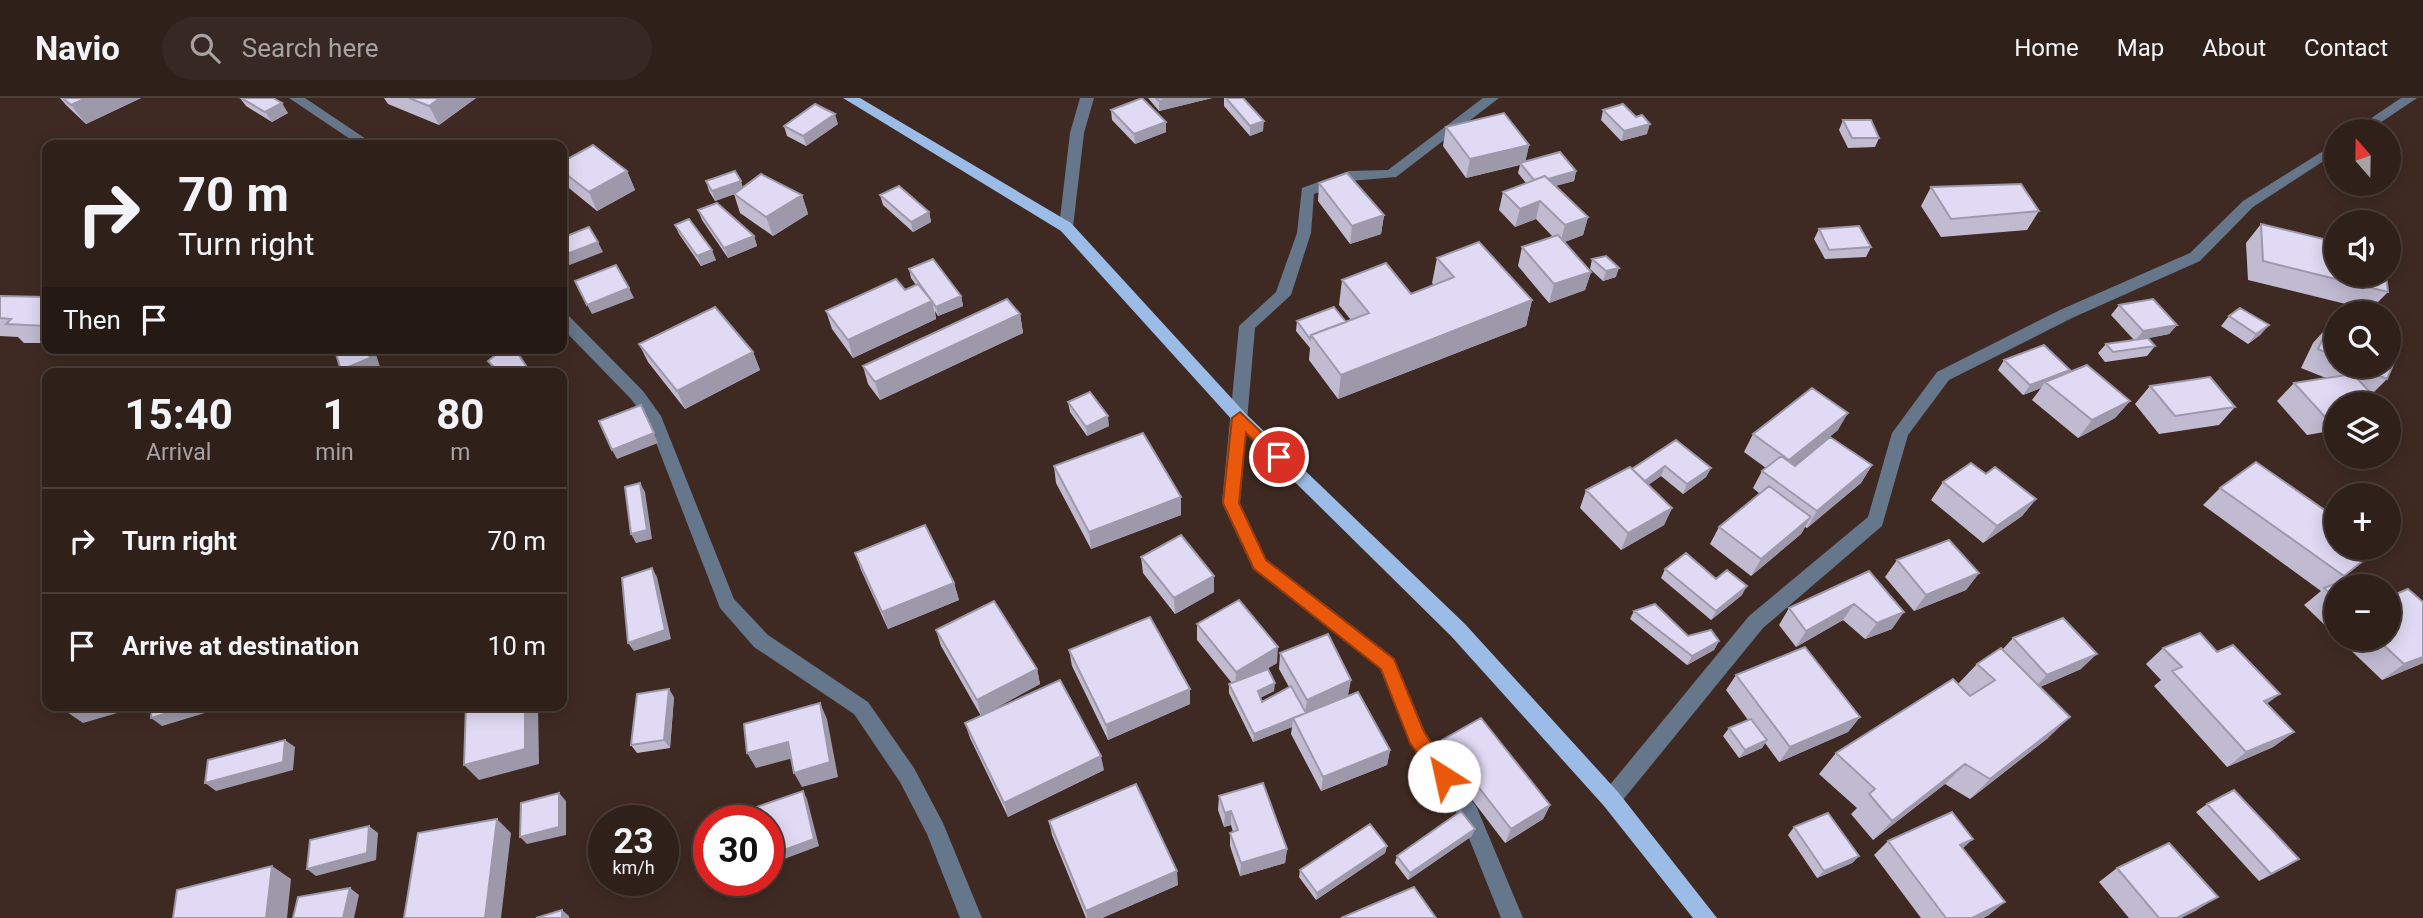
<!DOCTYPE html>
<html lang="en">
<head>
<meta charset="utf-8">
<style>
  body { margin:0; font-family:Roboto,sans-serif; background:#372823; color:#f1f3f6; height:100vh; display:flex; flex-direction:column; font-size:26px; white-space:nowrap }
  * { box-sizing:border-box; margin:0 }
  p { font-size:23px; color:#a7a3a2 }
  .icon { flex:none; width:38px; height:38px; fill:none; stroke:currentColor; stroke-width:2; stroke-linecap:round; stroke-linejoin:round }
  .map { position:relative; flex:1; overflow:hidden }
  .details { position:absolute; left:42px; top:270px; width:525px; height:343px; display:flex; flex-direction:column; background:#2f201a; border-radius:14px; box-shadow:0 4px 18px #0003,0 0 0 2px #4a3e39 }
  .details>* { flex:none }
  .banner { position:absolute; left:42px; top:42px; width:525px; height:214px; border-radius:14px; box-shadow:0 4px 18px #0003,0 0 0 2px #4a3e39; background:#2f201a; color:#f1f3f6; overflow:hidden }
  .needle { width:46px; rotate:340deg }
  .fabs { position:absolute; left:2324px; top:21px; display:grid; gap:14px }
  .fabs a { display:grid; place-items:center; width:77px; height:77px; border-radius:50%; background:#2f201a; box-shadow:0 4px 18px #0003,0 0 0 2px #4a3e39; font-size:35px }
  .speed { position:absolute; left:588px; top:707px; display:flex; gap:14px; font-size:35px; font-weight:700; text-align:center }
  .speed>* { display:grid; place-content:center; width:91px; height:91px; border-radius:50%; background:#2f201a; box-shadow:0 4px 18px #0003,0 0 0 2px #4a3e39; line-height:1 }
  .speed small { font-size:18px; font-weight:400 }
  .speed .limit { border:10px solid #d22; background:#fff; color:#111 }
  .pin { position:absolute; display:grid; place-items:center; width:60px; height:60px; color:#fff; margin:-30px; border:4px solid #fff; border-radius:50%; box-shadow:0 2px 7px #0007 }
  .me { position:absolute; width:77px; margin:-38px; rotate:325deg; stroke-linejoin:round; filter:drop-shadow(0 0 5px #0008) }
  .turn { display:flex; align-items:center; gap:24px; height:147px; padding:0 21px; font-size:32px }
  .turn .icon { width:91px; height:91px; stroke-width:2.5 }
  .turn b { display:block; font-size:49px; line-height:60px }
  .then { display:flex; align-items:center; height:66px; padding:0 21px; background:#0003; gap:14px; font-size:26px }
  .eta { display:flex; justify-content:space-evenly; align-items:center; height:119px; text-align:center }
  .eta b { font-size:42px; font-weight:700; line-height:49px }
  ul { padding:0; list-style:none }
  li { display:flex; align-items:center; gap:21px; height:105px; padding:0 21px; border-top:2px solid #4a3e39 }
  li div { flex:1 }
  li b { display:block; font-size:26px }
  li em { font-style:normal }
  header { display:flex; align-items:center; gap:42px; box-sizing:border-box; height:98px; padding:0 35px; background:#2f201a; border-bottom:2px solid #4a3e39 }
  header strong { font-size:33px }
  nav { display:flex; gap:38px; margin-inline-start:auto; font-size:24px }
  .search { width:490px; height:63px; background:#372823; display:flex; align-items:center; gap:18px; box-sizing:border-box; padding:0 24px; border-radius:38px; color:#a7a3a2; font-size:26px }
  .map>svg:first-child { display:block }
</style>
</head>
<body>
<header>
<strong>Navio</strong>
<div class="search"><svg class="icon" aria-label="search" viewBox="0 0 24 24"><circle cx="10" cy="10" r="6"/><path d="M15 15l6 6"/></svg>Search here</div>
<nav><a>Home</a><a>Map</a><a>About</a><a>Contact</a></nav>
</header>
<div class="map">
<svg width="2423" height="820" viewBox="0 0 2423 820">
  <rect width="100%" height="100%" fill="#3f2a23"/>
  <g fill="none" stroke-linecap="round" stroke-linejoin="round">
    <!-- minor -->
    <path fill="#66768b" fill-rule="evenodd" d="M289 0H305L375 47H359Z
      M1080 0H1094L1084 35 1073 129 1066 134 1059 129 1070 35Z
      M1483 0H1499L1396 79 1350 83 1314 96 1311 135 1291 197 1255 230 1240 405 1266 461 1394 560 1425 634 1477 710 1523 820H1501L1462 723 1410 645 1380 571 1253 471 1222 405 1239 228 1276 194 1297 135 1302 90 1349 73 1388 72Z
      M2401 0H2417L2368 33H2352Z
      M2336 45V55L2253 109 2200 163 2072 220 1949 282 1908 337 1882 428 1763 530 1618 708 1611 710 1604 708 1601 701 1604 694 1749 518 1868 419 1892 335 1937 274 2060 212 2190 155 2243 103Z
      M562 215 568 217 643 293 661 318 734 501 768 537 868 604 914 670 943 725 982 820H960L927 736 900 684 854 616 754 549 720 510 648 324 631 301 562 230Z"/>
    <!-- major -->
    <path fill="#9bbce6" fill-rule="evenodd" d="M843 0H860L1071 125 1246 316 1465 526 1618 694 1717 820H1693L1604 708 1451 538 1234 324 1061 133Z"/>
  </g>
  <!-- wall -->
  <path fill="#c1bbd2" d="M60 0H141L86 26 66 7Z
    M240 0H273L288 15 272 24 246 8Z
    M384 0H476L439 27 388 6Z
    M1148 0H1212L1159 13Z
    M1224 0H1243L1263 33 1250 38 1224 8Z
    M1111 12 1166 34 1135 46 1112 22Z
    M1603 12 1647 36 1621 43 1601 22Z
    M1843 22 1879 40 1875 49 1848 50 1839 32Z
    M838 26 806 48 787 38 784 28Z
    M1446 29 1529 47 1525 64 1576 73 1574 83 1555 88 1588 119 1583 137 1564 144 1591 174 1585 192 1549 205 1518 168 1522 149 1553 139 1536 121 1515 129 1499 112 1503 94 1526 85 1518 75 1520 67 1466 80 1443 48Z
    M562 64 627 73 635 92 597 113 564 86 562 82Z
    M706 83 743 89 802 97 808 116 773 138 740 115 734 96 715 103 709 93Z
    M1319 85 1384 117 1381 136 1350 146 1318 103Z
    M1931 89 2039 113 2027 132 1941 139 1921 108Z
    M880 97 929 114 931 124 913 134 883 107Z
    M698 112 754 138 757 148 728 160 702 122Z
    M2261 126 2388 194 2370 212 2248 182 2246 145Z
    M675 127 716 162 701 168 679 136Z
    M1819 131 1871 149 1866 159 1825 161 1814 141Z
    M1437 160 1532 202 1526 228 1338 301 1309 262 1310 250 1296 233 1297 223 1346 224 1351 222 1339 207 1342 182 1411 196 1434 187 1432 185Z
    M1592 161 1616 179 1603 183 1590 171Z
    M909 171 961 198 963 208 938 218 935 213 936 221 853 260 832 231 826 213 905 192 916 187 911 180Z
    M0 198 47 199V245H24L18 239 0 238Z
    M2119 207 2177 227 2169 236 2148 240 2155 248 2147 258 2105 264 2098 255 2106 246 2134 242 2111 217Z
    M1020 216 1023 235 880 302 868 286 863 268Z
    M2229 218 2269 227 2260 237 2248 246 2221 228Z
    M2330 226 2336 229V268H2389L2387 281 2372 296 2336 306V332L2307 337 2277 303 2294 285 2326 280 2301 270 2313 245Z
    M639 246 753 254 760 272 685 311 648 264Z
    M2004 262 2070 272 2068 275 2130 303 2115 320 2078 340 2032 302 2041 290 2023 297 1998 272Z
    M2150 288 2235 309 2219 327 2159 336 2135 306Z
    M1068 304 1109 328 1087 338 1070 314Z
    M1838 332 1794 367H1872L1861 385 1807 430 1805 429 1801 436 1751 478 1710 446 1719 429 1760 396 1753 390 1762 373 1766 370 1744 354 1753 336Z
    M1676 342 1711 370 1706 379 1683 396 1661 378 1648 387 1672 410 1664 427 1621 452 1580 410 1586 392 1632 371Z
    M1054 368 1181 399V417L1091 451 1056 385Z
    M1986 376 2036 401 2022 418 1983 445 1931 402 1943 384Z
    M2220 390 2379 450 2334 486 2336 488V538L2304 507 2321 493 2203 407Z
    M855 455 954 485 959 502 888 531 861 472Z
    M1141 459 1214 494 1175 516 1143 475Z
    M1897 462 1979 475 1966 492 1914 513 1885 479Z
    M1665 471 1716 481 1742 497 1711 522 1661 480Z
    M1869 473 1892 531 1865 541 1843 522 1796 549 1779 527 1789 510Z
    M2423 504V565L2382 582 2339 541H2389Z
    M1634 513 1688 538 1719 543 1714 552 1687 567 1630 521Z
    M1197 526 1277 565 1263 573 1274 593 1260 600 1262 604 1289 589 1279 571 1280 555 1348 598 1390 652 1387 667 1321 693 1291 636 1292 629 1253 644 1229 595V586L1232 585 1197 542Z
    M936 532 1037 571 1040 586 981 618 941 548Z
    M2013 540 2081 571 2040 589 2048 640 1970 701 1945 686 1873 742 1851 716 1857 710 1819 676 1836 655 1958 586 1977 566 2002 552Z
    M2163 550 2267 606 2294 634 2273 649 2227 669 2154 588 2161 582 2146 566Z
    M1069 552 1190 591V606L1108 642 1072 568Z
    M1736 577 1860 619 1848 634 1779 664 1765 645 1762 650 1739 660 1723 638 1729 630 1748 622 1726 592Z
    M674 599 670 650 637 655 631 647Z
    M965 625 1104 672 1008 719 970 640Z
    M1442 642 1550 707 1543 721 1505 745 1438 657Z
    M1219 698 1287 751 1285 765 1240 778 1230 748V735L1233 734 1231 727 1224 729 1218 712Z
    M2207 706 2288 768 2259 783 2196 714Z
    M1049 723 1178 787 1102 820H1086L1052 737Z
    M1794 729 1859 758 1852 765 1817 780 1788 737Z
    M1472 738 1408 782 1395 765 1397 758Z
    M1888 743 1963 750 1989 817 1983 820H1921L1874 757Z
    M1387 748 1385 755 1316 802 1299 779 1300 772Z
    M2117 770 2197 812 2181 820H2129L2099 784Z"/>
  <!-- shaded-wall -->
  <path fill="#9d99ab" d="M86 0H141L86 26 71 7Z
    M440 0H476L439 27 429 8Z
    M1172 0H1212L1159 13V3Z
    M282 5 288 15 272 24 265 14Z
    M835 16 838 26 806 48 803 38Z
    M1264 23 1263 33 1250 38V28Z
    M1166 24V34L1135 46 1134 36Z
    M1650 26 1647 36 1621 43 1624 33Z
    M1529 47 1525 65 1466 80 1470 61Z
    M627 73 635 92 597 113 589 94Z
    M1576 73 1574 83 1533 94 1535 84Z
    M741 83 744 93 715 103 712 93Z
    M802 97 808 116 773 138 766 119Z
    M1540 103 1536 121 1515 129 1520 111Z
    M929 114 931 124 913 134 911 124Z
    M1384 117 1381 136 1350 146 1352 128Z
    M1588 119 1583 137 1560 146 1565 127Z
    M754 138 757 148 728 160 724 150Z
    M598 144 603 154 562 170V158Z
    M712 152 716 162 701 168 697 158Z
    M1619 170 1616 179 1603 183 1606 173Z
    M1591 174 1585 192 1549 205 1554 186Z
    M629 190 634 200 592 216 587 207Z
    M961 198 963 208 938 218 936 209Z
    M1532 202 1526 228 1338 301 1341 277Z
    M932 203 936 221 853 260 848 242Z
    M1020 216 1023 235 880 302 875 284Z
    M2177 227 2169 236 2135 243 2143 233Z
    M2269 227 2260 237 2248 246 2256 236Z
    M367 250H374L382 275H343L341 272Z
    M753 254 760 272 685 311 677 293Z
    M2070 272 2063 282 2045 284 2041 290 2023 297 2030 287Z
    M2130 303 2115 320 2078 340 2092 322Z
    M641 307 658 345 617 361 612 352Z
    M1848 315 1838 332 1780 379 1789 362Z
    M1108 318 1109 328 1087 338 1086 329Z
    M1872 367 1861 385 1807 430 1817 413Z
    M1665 368 1661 378 1641 392 1644 383Z
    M1711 370 1706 379 1683 396 1687 386Z
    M640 385 645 394 652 441 636 445 631 436Z
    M1181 399V417L1091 451 1089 434Z
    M2036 401 2022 418 1983 445 1997 428Z
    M1672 410 1664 427 1621 452 1628 435Z
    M1811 419 1801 436 1751 478 1761 461Z
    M652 470 657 479 671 541 634 553 628 545Z
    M1979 475 1966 492 1914 513 1926 497Z
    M1214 478V494L1175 516 1174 500Z
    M954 485 959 502 888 531 882 514Z
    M562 488 568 497V578L562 580Z
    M1747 488 1742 497 1711 522 1716 513Z
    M1854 506 1843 522 1796 549 1806 533Z
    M1904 514 1892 531 1865 541 1877 525Z
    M1719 543 1714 552 1687 567 1692 558Z
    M1278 549 1277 565 1235 590 1236 574Z
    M2097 556 2081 571 2031 593 2047 577Z
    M2423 559V565L2382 582 2404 566Z
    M1037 571 1040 586 981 618 977 602Z
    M1351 582 1348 598 1305 616 1307 602Z
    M1275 585 1274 593 1257 601 1258 593Z
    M669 591 674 599 670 650 664 642Z
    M1190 591V606L1108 642 1106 627Z
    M2280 596 2260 611 2264 603Z
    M820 605 827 621 838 679 802 689 794 675Z
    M71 607H145L83 625 61 610Z
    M195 607H205V615L162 628 151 620Z
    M525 607H538L539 666 479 682 464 667Z
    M1860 619 1848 634 1779 664 1790 649Z
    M2070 619 2048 640 1970 701 1990 681Z
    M1293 621 1292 629 1253 644 1254 636Z
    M2294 634 2273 649 2227 669 2246 654Z
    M285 642 295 649 293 672 216 693 205 685Z
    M1767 642 1762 650 1739 660 1745 652Z
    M788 644 797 659 756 670 747 655Z
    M1390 652 1387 667 1321 693 1323 679Z
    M1101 658 1104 672 1008 719 1004 705Z
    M1965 666 1945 686 1873 742 1892 723Z
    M803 693 807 701 819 748 768 767V758Z
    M559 695 566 703V737L527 746 520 739Z
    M1550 707 1543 721 1505 745 1511 731Z
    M1231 713V727L1224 729 1225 715Z
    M497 721 511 735 501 820H485Z
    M369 728 378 735 376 762 316 778 307 771Z
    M1475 731 1472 738 1408 782 1410 775Z
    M1973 741 1958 755 1960 747Z
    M1387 748 1385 755 1316 802 1317 795Z
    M1287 751 1285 765 1240 778 1241 765Z
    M1859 758 1852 765 1817 780 1824 773Z
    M2299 761 2288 768 2259 783 2271 776Z
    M272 768 291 781 287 820H266Z
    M1177 773 1178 787 1102 820H1087L1086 813Z
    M350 790 359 797 354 820H343Z
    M2218 799 2197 812 2181 820H2177Z
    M2005 804 1989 817 1983 820H1972Z
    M562 812 569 818V820H562Z"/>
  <!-- building -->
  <path fill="#e0daf4" stroke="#9d99ab" stroke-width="2" d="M63 0H86L71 7Z
    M241 0H273L282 5 265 14Z
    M409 0H440L429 8Z
    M1142 0 1166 24 1134 36 1111 12Z
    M1156 0H1172L1159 3Z
    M1226 0H1243L1264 23 1250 28Z
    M815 6 835 16 803 38 784 28Z
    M1623 6 1636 19 1642 17 1650 26 1624 33 1603 12Z
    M1504 15 1529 47 1470 61 1446 29Z
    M1843 22H1871L1879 40H1852Z
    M356 41 362 47H341Z
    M593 47 627 73 589 94 562 73V64Z
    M1560 54 1576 73 1548 81 1545 78 1534 82 1520 65Z
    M735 73 741 83 712 93 706 83Z
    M1347 75 1384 117 1352 128 1319 85Z
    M761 76 802 97 766 119 734 96Z
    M1545 78 1588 119 1565 127 1540 103 1520 111 1503 94Z
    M2021 86 2039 113 1951 121 1931 89Z
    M899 88 929 114 911 124 880 97Z
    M717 105 754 138 724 150 698 112Z
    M689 121 712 152 697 158 675 127Z
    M2261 126 2336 144V177H2386L2388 194 2263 163Z
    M1859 128 1871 149 1829 152 1819 131Z
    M589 129 598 144 562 158V140Z
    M1558 137 1591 174 1554 186 1522 149Z
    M1479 144 1532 202 1341 277 1311 237 1369 215 1342 182 1386 165 1411 196 1454 179 1437 160Z
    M1606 158 1619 170 1606 173 1592 161Z
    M933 161 961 198 936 209 909 171Z
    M616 167 629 190 587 207 575 183Z
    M896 181 905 192 918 186 932 203 848 242 826 213Z
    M0 198 47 199V228L6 226 11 221 0 220Z
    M1007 201 1020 216 875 284 863 268Z
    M2153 201 2177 227 2143 233 2119 207Z
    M715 209 753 254 677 293 639 246Z
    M1334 209 1346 224 1311 237 1310 241 1297 223Z
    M2240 210 2269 227 2256 236 2229 218Z
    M2330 226 2336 229V259L2318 251Z
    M2148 240 2155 248 2113 254 2106 246Z
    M2044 247 2070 272 2030 287 2004 262Z
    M334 250H367L370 260 341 272Z
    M504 250H514L531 275H499L488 263Z
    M2389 251 2398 255 2387 281 2356 268H2389Z
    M2087 267 2130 303 2092 322 2045 284Z
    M2353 276 2381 306H2336V317L2325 319 2294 285Z
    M2210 279 2235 309 2175 318 2150 288Z
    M1812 290 1848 315 1789 362 1753 336Z
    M1090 294 1108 318 1086 329 1068 304Z
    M641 307 654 335 612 352 599 323Z
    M1143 335 1181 399 1089 434 1054 368Z
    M1830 339 1872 367 1817 413 1762 373 1781 358 1795 368Z
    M1676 342 1711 370 1687 386 1665 368 1645 383 1632 371Z
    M2256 364 2336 420V450H2379L2344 478 2220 390Z
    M1971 365 1986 376 1995 369 2036 401 1997 428 1943 384Z
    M1630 369 1672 410 1628 435 1586 392Z
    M640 385 647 432 631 436 625 389Z
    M1769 388 1811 419 1761 461 1719 429Z
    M925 427 954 485 882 514 855 455Z
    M1181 437 1214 478 1174 500 1141 459Z
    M1949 442 1979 475 1926 497 1897 462Z
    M1686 455 1716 481 1727 472 1747 488 1716 513 1665 471Z
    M652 470 665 532 628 545 622 480Z
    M1869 473 1904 514 1877 525 1854 506 1806 533 1789 510Z
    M2362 476 2375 488H2336V502L2324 490Z
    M2408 491 2423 504V559L2404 566 2377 541H2389V499Z
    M1239 502 1278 549 1236 574 1197 526Z
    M994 503 1037 571 977 602 936 532Z
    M1655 506 1688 538 1711 532 1719 543 1692 558 1634 513Z
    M1150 519 1190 591 1106 627 1069 552Z
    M2063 520 2097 556 2047 577 2013 540Z
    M2200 535 2217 554 2233 547 2280 596 2264 603 2294 634 2246 654 2172 573 2182 569 2163 550Z
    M1328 536 1351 582 1307 602 1280 555Z
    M1805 549 1860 619 1790 649 1736 577Z
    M2001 550 2070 619 1990 681 1965 666 1892 723 1869 696 1875 691 1836 655 1953 581 1970 598 1995 582 1977 566Z
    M1268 571 1275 585 1258 593 1262 604 1291 588 1306 615 1254 636 1229 586Z
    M1060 582 1101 658 1004 705 965 625Z
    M669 591 664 642 631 647 637 596Z
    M1358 594 1390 652 1323 679 1293 620Z
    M820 605 830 664 794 675 788 644 747 655 744 626Z
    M152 607H195L151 620Z
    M466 607H525V651L464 667Z
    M1481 620 1550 707 1511 731 1442 642Z
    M1751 621 1767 642 1745 652 1729 630Z
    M285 642 283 664 205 685 208 662Z
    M1263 685 1287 751 1241 765 1230 735 1238 732 1231 713 1225 715 1219 698Z
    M1136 686 1177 773 1086 813 1049 723Z
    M2234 692 2299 761 2271 776 2207 706Z
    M803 693 814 741 768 758V723H750L748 712Z
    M559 695V729L520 739 521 705Z
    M1461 713 1475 731 1410 775 1397 758Z
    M1952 714 1973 741 1960 747 2005 804 1972 820H1946L1888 743Z
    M1828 715 1859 758 1824 773 1794 729Z
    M497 721 485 820H404L418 735Z
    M1370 726 1387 748 1317 795 1300 772Z
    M369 728 367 755 307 771 310 742Z
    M2169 745 2218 799 2177 820H2159L2117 770Z
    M272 768 266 820H173L177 792Z
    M1414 789 1436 820H1341Z
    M350 790 343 820H293L298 799Z
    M562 812V820H536Z"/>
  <!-- route -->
  <path fill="#ea580c" stroke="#983908" stroke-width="2" d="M1240 314 1287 359 1285 363H1274L1246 335 1239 405 1266 462 1394 561 1424 634 1450 672 1453 678 1450 684 1444 686 1437 684 1410 645 1381 571 1254 471 1223 405 1232 320Z"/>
</svg>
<div class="fabs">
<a><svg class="needle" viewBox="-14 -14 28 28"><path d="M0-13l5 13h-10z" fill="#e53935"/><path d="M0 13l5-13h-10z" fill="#a7a3a2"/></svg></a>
<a><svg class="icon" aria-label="sound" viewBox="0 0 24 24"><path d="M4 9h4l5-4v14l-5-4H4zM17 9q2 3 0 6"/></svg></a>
<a><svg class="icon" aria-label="search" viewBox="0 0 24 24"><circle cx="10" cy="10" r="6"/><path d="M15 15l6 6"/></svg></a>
<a><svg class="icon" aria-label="layers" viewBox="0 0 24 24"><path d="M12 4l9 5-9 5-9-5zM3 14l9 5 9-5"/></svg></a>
<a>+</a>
<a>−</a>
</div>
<div class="speed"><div>23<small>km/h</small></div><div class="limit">30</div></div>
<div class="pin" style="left:1279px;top:359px;background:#d93025"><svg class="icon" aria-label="arrive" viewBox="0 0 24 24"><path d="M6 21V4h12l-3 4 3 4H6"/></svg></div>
<svg class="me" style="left:1444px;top:678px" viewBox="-20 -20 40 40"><circle r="19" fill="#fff"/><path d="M0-13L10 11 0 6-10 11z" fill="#ea580c"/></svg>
<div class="banner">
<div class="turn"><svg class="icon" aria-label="right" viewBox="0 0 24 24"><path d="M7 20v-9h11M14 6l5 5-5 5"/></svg><div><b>70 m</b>Turn right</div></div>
<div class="then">Then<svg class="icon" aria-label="arrive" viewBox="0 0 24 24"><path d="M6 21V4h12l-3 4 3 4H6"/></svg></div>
</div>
<section class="details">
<div class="eta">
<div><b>15:40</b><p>Arrival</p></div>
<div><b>1</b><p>min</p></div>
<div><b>80</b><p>m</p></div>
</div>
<ul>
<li><svg class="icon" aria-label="right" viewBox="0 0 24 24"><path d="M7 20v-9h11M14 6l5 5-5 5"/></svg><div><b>Turn right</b></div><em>70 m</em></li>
<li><svg class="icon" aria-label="arrive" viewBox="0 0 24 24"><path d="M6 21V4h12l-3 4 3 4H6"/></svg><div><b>Arrive at destination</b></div><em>10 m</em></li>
</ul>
</section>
</div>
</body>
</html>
